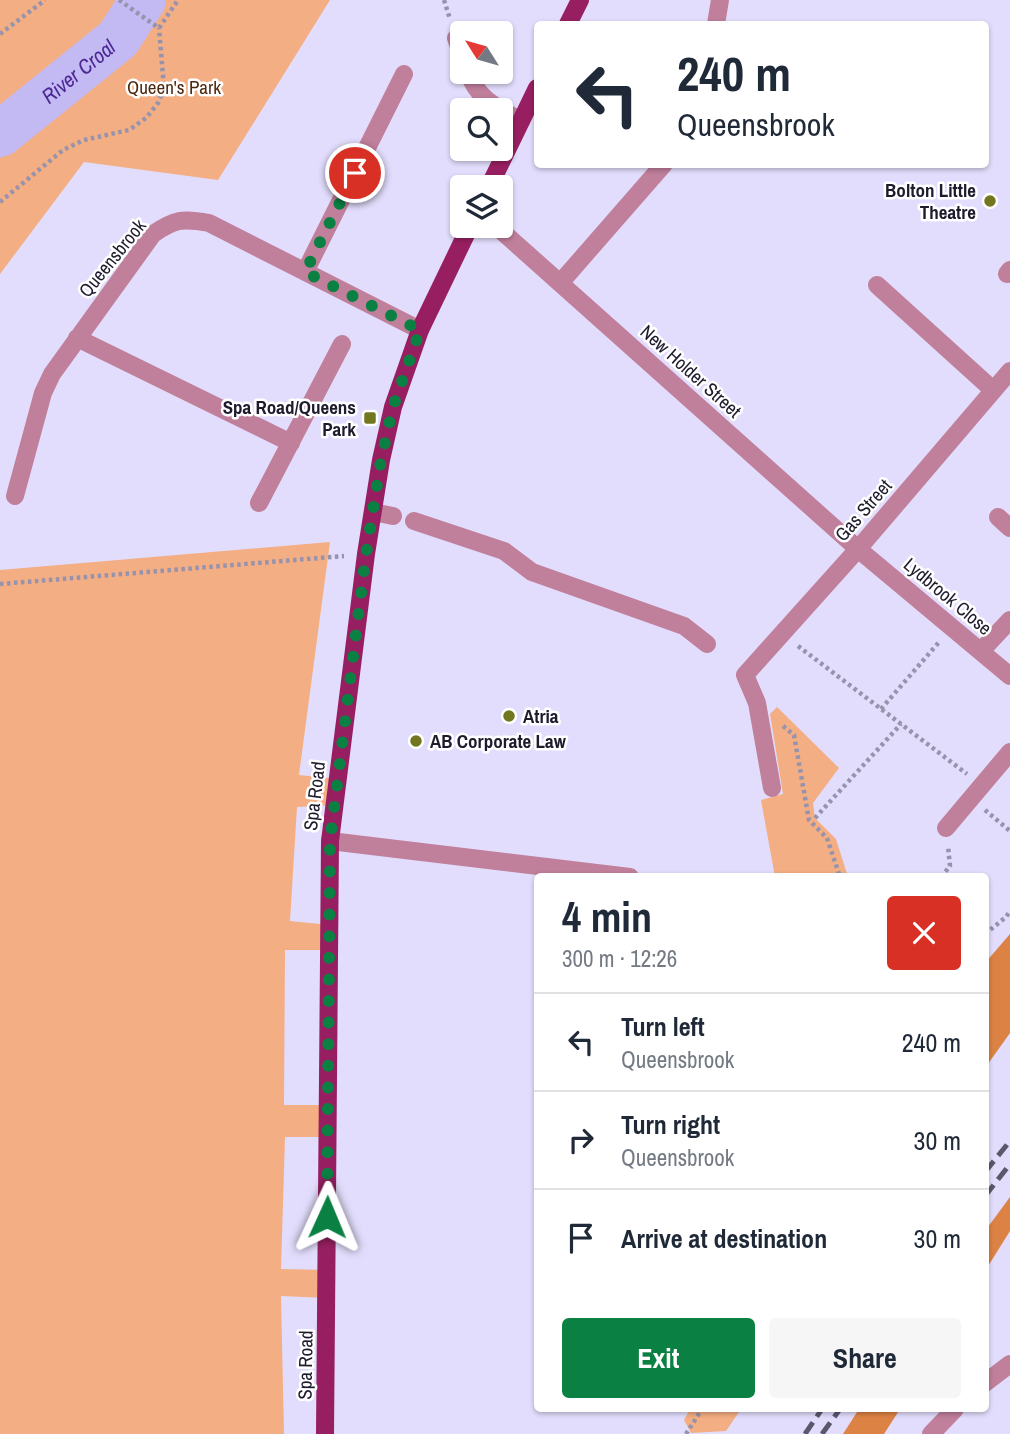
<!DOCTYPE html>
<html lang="en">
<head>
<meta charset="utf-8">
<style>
  body { margin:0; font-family:"Archivo Narrow",sans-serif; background:#f6f6f7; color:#1f2937; height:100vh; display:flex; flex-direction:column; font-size:26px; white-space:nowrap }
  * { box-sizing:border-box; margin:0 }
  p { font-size:23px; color:#747a83 }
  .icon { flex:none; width:38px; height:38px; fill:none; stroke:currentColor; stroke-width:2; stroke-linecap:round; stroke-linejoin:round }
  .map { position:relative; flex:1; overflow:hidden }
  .sheet { position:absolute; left:534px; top:873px; width:455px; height:539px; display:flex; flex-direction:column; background:#fff; border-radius:7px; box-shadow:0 2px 5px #0004 }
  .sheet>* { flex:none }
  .hud { position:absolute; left:534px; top:21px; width:455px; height:147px; border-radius:7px; box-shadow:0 2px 5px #0004; background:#fff; color:#1f2937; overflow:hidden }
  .needle { width:46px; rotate:307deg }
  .controls { position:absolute; left:450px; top:21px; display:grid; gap:14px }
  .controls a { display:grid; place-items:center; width:63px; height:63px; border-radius:7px; background:#fff; box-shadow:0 2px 5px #0004; font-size:35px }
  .pin { position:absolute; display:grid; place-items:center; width:60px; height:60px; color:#fff; margin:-30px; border:4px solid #fff; border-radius:50%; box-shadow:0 2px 7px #0007 }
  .me { position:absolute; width:77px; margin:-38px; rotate:1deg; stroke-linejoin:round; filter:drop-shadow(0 0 5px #0008) }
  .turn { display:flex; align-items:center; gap:24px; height:147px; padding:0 28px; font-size:32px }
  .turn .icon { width:91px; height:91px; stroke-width:2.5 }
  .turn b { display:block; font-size:49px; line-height:60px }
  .round { display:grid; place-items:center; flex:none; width:74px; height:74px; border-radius:7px; background:#f6f6f7 }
  .summary { display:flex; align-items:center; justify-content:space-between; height:119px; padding:0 28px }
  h1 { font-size:42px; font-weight:800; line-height:52px }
  .action { display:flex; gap:14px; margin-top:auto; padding:14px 28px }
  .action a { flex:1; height:80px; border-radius:7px; background:#0b8043; color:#fff; font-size:28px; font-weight:800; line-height:80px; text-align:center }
  .action a+a { background:#f6f6f7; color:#1f2937 }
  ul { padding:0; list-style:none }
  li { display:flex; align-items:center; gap:21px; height:98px; padding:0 28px; border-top:2px solid #e0e1e3 }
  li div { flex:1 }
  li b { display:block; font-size:26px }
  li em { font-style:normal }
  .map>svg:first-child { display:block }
</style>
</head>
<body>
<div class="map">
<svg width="1010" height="1434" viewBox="0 0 1010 1434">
  <rect width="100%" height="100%" fill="#e2ddfc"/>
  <!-- green -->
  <path fill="#f4ae83" d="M0 0H330L218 180 84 162 0 274Z
    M330 542 299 775 338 779 335 805 297 807 290 921 330 925 329 950H285L284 1105H322L320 1137H285L281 1269 327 1270V1298L281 1296 284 1434H0V570Z
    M777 707 839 768 813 803 815 818 836 839 848 877H775L761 800 783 794 770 714Z
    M690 1409H741L726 1431 691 1433 684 1420Z"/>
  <!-- forest -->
  <path fill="#dd8245" d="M1010 934V1033L985 1068V963Z
    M1010 1197V1231L985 1271V1231Z
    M859 1409H900L884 1434H843Z"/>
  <!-- water -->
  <path fill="#c3b9f3" d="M118 39 121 53 0 158V113L81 49Z"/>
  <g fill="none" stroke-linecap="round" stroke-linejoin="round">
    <!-- river -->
    <path stroke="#c3b9f3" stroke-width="46" id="s1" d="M0 134 118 39 143 0"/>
    <!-- path -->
    <path stroke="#9793ad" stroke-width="4.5" stroke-dasharray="3.5 3.5" stroke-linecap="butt" d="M119 0 159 28 178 0
      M444 0 450 19
      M0 34 45 0
      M0 202 63 150 84 140 129 130 146 118 158 103 164 88 159 28
      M0 584 344 556
      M798 646 967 774
      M881 709 940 641
      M783 726 794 735 809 820 827 838 840 877
      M985 810 1010 831
      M815 818 901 724
      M941 877 950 866 948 846
      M985 934 1006 917 1010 911
      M686 1434 702 1409"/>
    <!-- minor -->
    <path stroke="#c07f9b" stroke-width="18" d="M716 24 720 0
      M456 38 462 55
      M468 72C478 100 497 107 521 121
      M496 226 858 549 1010 676
      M305 272 404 74
      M1007 274 1010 270
      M561 282 664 164
      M877 285 993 390
      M77 338 291 443
      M15 496 43 393 52 374 153 234C175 219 183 218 209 223L420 330
      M259 503 342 344
      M373 512 393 516
      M998 517 1010 528
      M414 521 504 551 532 572 684 626 707 644
      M981 651 1010 620
      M772 788 757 703 745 675 858 549 1010 371
      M946 828 1010 752
      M330 841 630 877
      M985 1383 1010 1364
      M931 1434 955 1409"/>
    <!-- major -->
    <path stroke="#971f61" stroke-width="18" d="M568 24 580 0
      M489 187 537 88
      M325 1434 330 841 366 554 381 460 393 407 420 330 470 226"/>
    <!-- rail -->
    <path stroke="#5b586e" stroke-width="5" stroke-dasharray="14 7" stroke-linecap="butt" d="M985 1172 1010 1141
      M985 1196 1010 1164
      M805 1434 822 1409
      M822 1434 840 1409"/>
  </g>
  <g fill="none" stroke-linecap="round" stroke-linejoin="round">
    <!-- route -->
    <path stroke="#0b8043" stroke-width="12" stroke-dasharray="0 21.6" d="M327 1217 330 841 366 554 381 460 393 407 420 330 305 272 355 173"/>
  </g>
  <!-- markers -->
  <g fill="#72761e" stroke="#fff" stroke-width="2.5">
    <circle cx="990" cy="201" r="7"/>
    <rect x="363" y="411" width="14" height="14" rx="3.5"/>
    <circle cx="509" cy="716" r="7"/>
    <circle cx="416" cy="741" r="7"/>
  </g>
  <g text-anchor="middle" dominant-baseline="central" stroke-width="5" stroke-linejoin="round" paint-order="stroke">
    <!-- park labels -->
    <g font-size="19" fill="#4d280f" stroke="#fff">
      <text x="174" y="87">Queen's Park</text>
    </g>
    <!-- poi labels -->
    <g font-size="19" font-weight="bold" fill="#1e1b2d" stroke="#fff" text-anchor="end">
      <text x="976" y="190">Bolton Little<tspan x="976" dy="22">Theatre</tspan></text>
      <text x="356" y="407">Spa Road/Queens<tspan x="356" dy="22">Park</tspan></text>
      <text x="523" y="716" text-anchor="start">Atria</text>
      <text x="430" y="741" text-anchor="start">AB Corporate Law</text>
    </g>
    <!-- street labels -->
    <g font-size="19" fill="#1e1b2d" stroke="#fff">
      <text transform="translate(112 258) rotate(-51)">Queensbrook</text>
      <text transform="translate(691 371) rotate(42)">New Holder Street</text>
      <text transform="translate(863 510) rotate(-49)">Gas Street</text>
      <text transform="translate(948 596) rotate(40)">Lydbrook Close</text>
      <text transform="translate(314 796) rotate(-83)">Spa Road</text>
      <text transform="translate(305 1365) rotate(-89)">Spa Road</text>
    </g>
    <!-- water labels -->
    <g font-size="21" font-style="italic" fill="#4c2894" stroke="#fff">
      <text stroke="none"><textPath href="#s1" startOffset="100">River Croal</textPath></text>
    </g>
  </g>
</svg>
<div class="controls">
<a><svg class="needle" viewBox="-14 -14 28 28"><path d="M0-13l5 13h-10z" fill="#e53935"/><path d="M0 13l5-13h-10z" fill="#747a83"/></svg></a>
<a><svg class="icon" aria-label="search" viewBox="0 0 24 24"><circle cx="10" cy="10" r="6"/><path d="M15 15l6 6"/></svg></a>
<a><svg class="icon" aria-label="layers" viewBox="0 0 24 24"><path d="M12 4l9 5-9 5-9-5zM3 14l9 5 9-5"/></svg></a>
</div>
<div class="pin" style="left:355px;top:173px;background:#d93025"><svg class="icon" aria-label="arrive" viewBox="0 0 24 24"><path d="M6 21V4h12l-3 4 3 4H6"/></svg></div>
<svg class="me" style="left:327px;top:1217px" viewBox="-20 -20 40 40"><path d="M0-17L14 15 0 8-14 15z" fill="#0b8043" stroke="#fff" stroke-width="4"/></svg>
<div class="hud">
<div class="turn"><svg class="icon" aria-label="left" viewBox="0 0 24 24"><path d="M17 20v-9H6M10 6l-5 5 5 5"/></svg><div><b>240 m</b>Queensbrook</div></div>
</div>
<section class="sheet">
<div class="summary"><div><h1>4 min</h1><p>300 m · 12:26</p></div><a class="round" style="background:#d93025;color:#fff"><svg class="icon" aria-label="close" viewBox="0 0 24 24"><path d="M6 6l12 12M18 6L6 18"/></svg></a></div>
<ul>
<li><svg class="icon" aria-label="left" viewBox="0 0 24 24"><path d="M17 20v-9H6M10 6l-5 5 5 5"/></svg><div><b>Turn left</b><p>Queensbrook</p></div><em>240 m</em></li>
<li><svg class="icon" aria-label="right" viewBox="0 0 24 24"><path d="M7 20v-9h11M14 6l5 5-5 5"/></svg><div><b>Turn right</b><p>Queensbrook</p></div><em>30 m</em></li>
<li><svg class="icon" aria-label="arrive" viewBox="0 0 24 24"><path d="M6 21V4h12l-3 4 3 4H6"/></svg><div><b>Arrive at destination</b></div><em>30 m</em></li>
</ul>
<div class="action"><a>Exit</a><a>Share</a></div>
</section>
</div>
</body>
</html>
